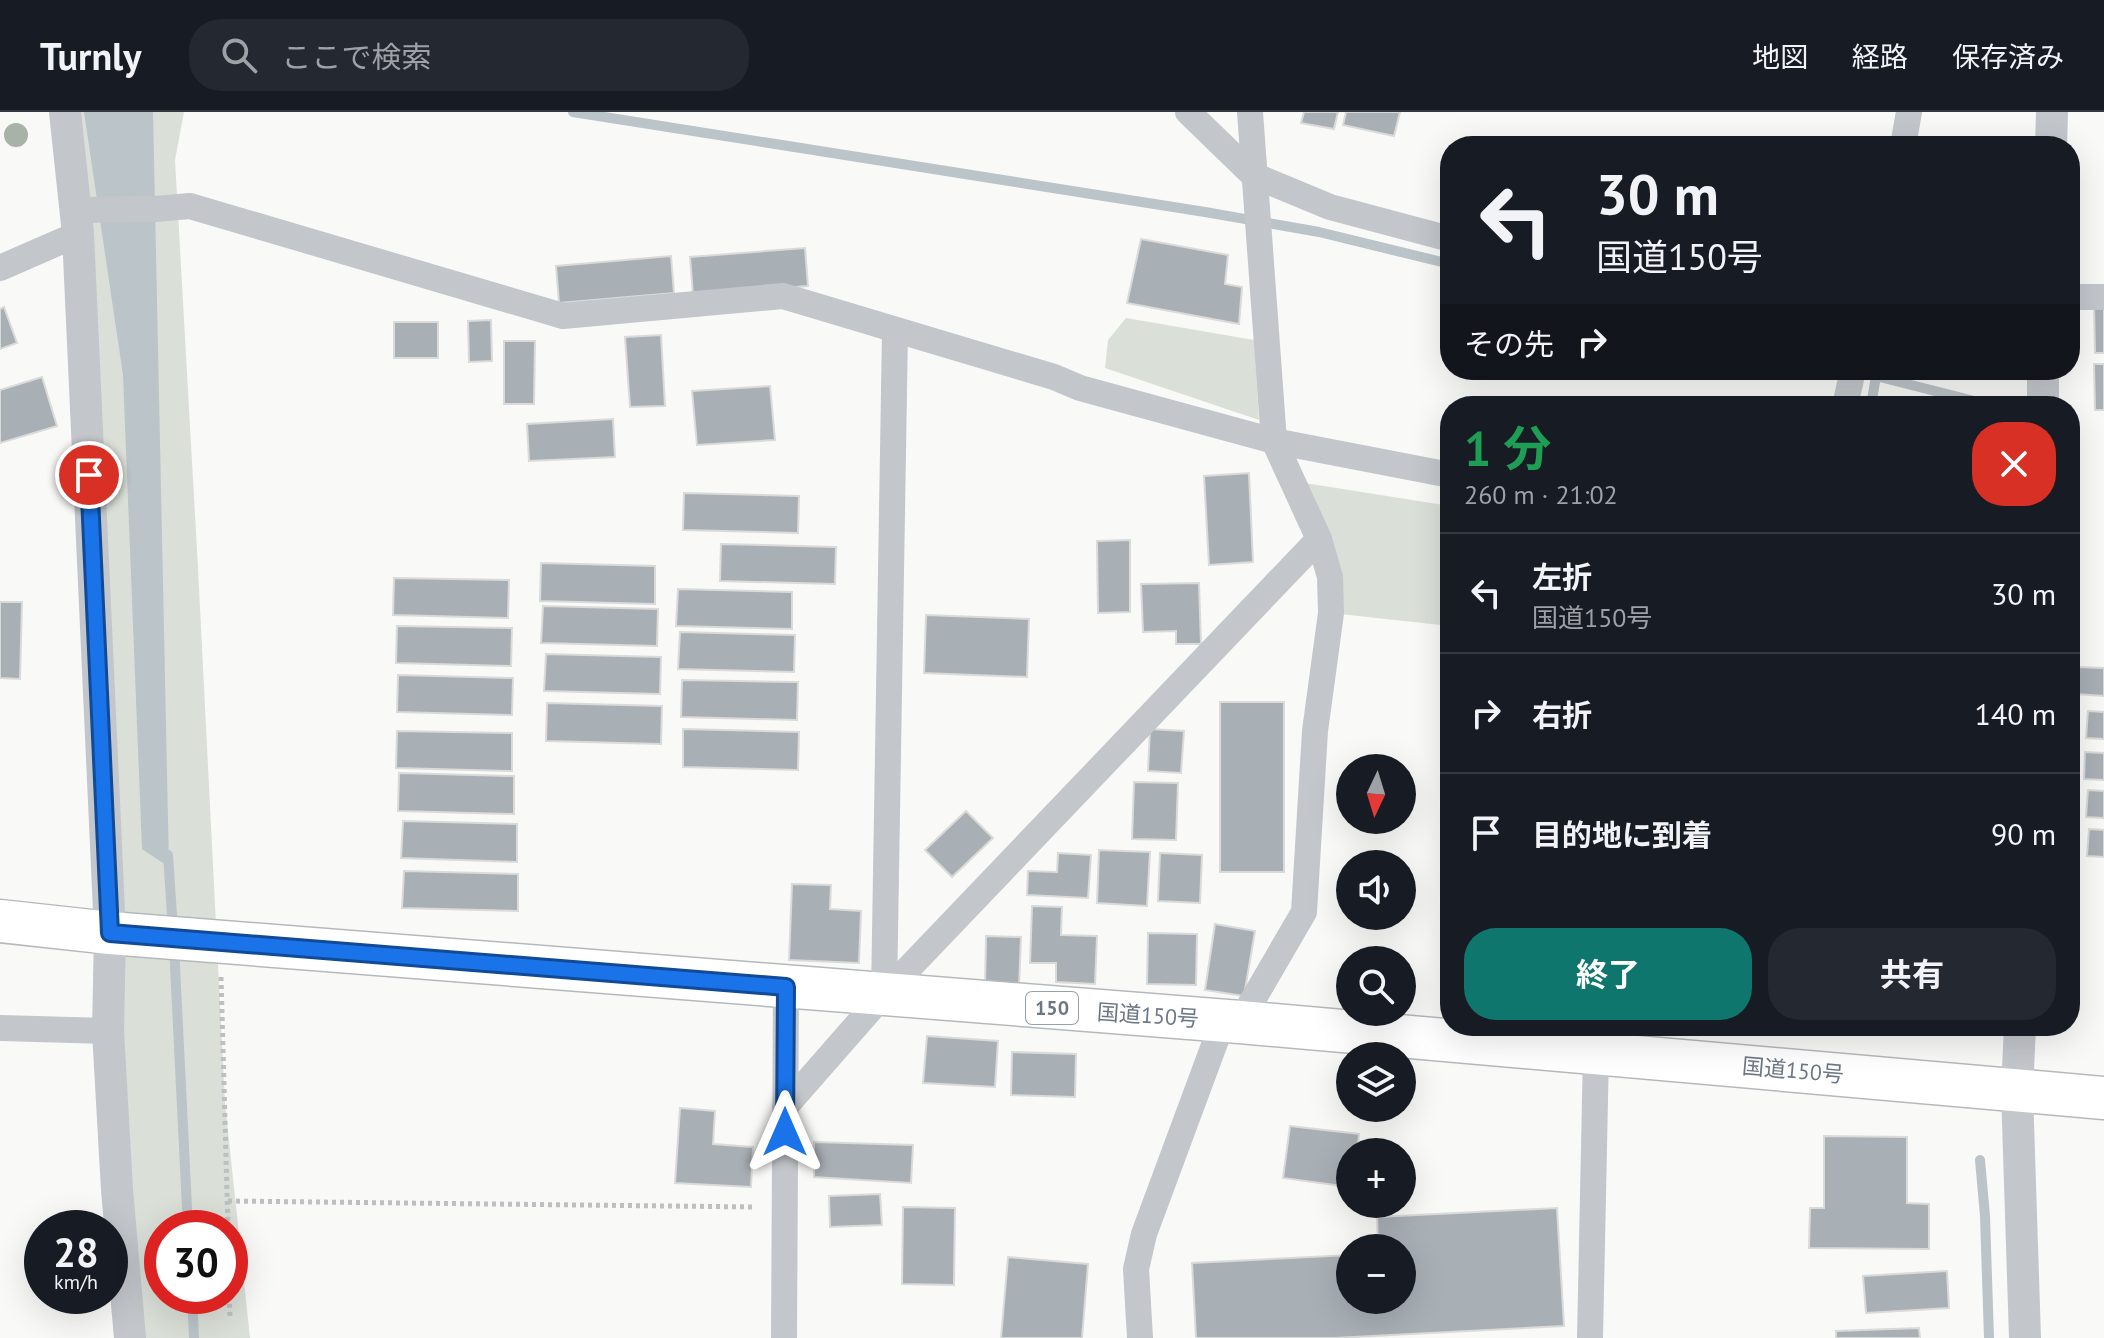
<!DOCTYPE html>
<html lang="ja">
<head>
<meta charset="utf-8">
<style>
  body { margin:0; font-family:"PT Sans","Noto Sans JP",sans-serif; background:#242831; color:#f1f3f6; height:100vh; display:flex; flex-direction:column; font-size:30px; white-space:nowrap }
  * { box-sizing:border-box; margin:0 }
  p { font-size:26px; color:#9ea1a6 }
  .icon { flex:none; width:44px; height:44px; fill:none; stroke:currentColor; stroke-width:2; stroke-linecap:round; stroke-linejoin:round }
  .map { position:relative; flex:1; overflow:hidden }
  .sheet { position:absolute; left:1440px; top:284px; width:640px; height:640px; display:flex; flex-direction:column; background:#171b24; border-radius:32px; box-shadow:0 8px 32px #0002 }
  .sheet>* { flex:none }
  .hud { position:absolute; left:1440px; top:24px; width:640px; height:244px; border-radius:32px; box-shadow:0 8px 32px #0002; background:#171b24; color:#f1f3f6; overflow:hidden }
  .needle { width:52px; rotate:184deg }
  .buttons { position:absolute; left:1336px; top:642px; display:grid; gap:16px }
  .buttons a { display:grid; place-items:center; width:80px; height:80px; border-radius:50%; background:#171b24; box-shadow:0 8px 32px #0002; font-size:40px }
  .speed { position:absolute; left:24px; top:1098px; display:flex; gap:16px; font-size:40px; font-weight:700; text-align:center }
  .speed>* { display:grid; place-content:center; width:104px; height:104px; border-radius:50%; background:#171b24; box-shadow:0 8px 32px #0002; line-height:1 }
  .speed small { font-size:20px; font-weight:400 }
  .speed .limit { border:12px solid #d22; background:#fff; color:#111 }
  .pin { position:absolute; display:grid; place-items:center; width:68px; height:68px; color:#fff; margin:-34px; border:4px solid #fff; border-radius:50%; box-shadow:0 2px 8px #0007 }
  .me { position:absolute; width:88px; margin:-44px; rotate:0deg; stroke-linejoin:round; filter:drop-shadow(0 0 6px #0008) }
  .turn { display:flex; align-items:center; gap:28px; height:168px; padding:0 24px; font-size:36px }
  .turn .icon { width:104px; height:104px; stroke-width:2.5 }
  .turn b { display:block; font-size:56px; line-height:68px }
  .then { display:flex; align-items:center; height:76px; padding:0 24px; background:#0003; gap:16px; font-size:30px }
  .round { display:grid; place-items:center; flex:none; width:84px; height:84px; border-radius:32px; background:#242831 }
  .summary { display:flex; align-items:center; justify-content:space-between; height:136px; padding:0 24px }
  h1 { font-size:48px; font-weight:700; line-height:60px; color:#1e9e55 }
  .primary-button { display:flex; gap:16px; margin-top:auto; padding:16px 24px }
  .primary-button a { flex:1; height:92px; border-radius:32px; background:#0f766e; color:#fff; font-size:32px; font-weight:700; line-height:92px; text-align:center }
  .primary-button a+a { background:#242831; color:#f1f3f6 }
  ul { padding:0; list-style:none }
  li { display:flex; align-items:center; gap:24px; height:120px; padding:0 24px; border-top:2px solid #363941 }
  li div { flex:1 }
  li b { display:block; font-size:30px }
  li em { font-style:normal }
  header { display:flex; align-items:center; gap:48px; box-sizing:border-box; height:112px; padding:0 40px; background:#171b24; border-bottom:2px solid #363941 }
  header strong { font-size:38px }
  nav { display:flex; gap:44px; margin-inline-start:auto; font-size:28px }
  .search { width:560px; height:72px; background:#242831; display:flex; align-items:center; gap:20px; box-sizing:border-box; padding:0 28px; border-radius:32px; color:#9ea1a6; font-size:30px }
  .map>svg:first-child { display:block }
</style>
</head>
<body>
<header>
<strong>Turnly</strong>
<div class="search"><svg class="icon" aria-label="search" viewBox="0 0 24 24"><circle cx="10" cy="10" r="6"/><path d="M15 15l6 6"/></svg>ここで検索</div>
<nav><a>地図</a><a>経路</a><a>保存済み</a></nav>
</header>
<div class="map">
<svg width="2104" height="1226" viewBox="0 0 2104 1226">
  <rect width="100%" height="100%" fill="#f9f9f7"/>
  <!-- green -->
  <path fill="#dadfd8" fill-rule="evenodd" d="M50 0H184L175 48 198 456 225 991 250 1226H131L84 242ZM162 1116H230V1184H162Z
    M1126 206 1254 228 1259 308 1105 256 1108 228Z
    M1292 369 1450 394V514L1331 501Z"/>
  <!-- water -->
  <path fill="#bbc4c8" d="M84 0H153L169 755 142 737 123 263Z"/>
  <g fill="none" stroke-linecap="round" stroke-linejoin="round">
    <!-- stream -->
    <path stroke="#bbc4c8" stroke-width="10" d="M573 0 1205 100 1319 120 1450 152
      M1854 260 1876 264 1994 294
      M1871 294 1876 264
      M168 743 173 818
      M174 834 188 1116
      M1980 1048 1985 1104 1989 1226
      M192 1184 194 1226"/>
  </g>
  <!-- building -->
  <path fill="#a8afb5" stroke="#dadbd9" stroke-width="2" d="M1304 0H1338L1334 17 1301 11Z
    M1346 0H1400L1394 24 1343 13Z
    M1141 127 1228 143 1225 172 1242 175 1239 212 1127 191Z
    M805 136 808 174 693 183 690 145Z
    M671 144 674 181 559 191 556 154Z
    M2094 194H2104V241H2095Z
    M4 195 17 231 0 237V197Z
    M491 208 492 249 469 250 468 209Z
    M394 210H438V246H394Z
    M661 223 665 294 630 295 625 225Z
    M504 229H535L534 292H504Z
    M2094 252H2104V298H2095Z
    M1934 258H1983L1934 261Z
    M42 265 57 314 0 331V278Z
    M770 274 775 328 697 333 692 279Z
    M613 307 615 345 529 349 527 312Z
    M1249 361 1253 450 1209 453 1204 364Z
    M684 381 799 384 798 421 683 418Z
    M1130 428V500L1098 501 1097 429Z
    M721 432 836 435 835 472 720 469Z
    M541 451 655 454V492L540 489Z
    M394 466 509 468 508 506 393 503Z
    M1199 471 1201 532H1176V519L1143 520 1141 472Z
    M678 477 792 480V517L676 514Z
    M0 490H22L20 567 0 566Z
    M543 494 658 497 657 534 541 531Z
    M926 503 1029 507 1027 565 924 561Z
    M397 514 512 516 511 554 396 551Z
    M680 520 795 523 794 560 678 557Z
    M546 542 661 545 660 582 544 579Z
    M2077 555 2104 556V584L2076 582Z
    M398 563 513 566 512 603 397 600Z
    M682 568 798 570 797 608 681 605Z
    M1220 590H1284V760H1220Z
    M547 591 662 594 661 632 546 629Z
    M2088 599 2104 600V627L2086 626Z
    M683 617 799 620 798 658 683 655Z
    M1150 617 1184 619 1181 661 1148 659Z
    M397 619 512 621V659L396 656Z
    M2085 640 2104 641V668L2084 667Z
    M399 661 514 664V702L398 699Z
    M1134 670 1178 671 1176 728 1132 727Z
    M2088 678 2104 679V706L2086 705Z
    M966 699 993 726 952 765 925 738Z
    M403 709 517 712V750L401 746Z
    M2089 717 2104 718V745L2087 744Z
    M1099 738 1150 740 1147 794 1097 791Z
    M1058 741 1091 743 1088 786 1027 783 1028 759 1057 760Z
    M1160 741 1202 743 1200 791 1158 789Z
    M404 759 518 762V799L402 796Z
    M792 772 831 773 830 797 861 799 859 851 789 848Z
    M1032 794 1062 795 1061 823 1097 824 1095 872 1056 870V851H1030Z
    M1215 812 1255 819 1244 884 1205 878Z
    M1148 821 1197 822 1196 873 1147 872Z
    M986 824 1021 825 1019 875 985 874Z
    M927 924 998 929 995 975 923 971Z
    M1012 940 1076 942 1075 985 1011 983Z
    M680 996 715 999 713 1032 753 1035 751 1075 675 1071Z
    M1290 1014 1359 1022 1357 1040H1350V1075L1283 1066Z
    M1824 1024 1907 1025V1091L1929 1092V1137L1809 1136 1810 1096H1824Z
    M814 1030 913 1033 911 1071 814 1065Z
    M880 1082 882 1113 830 1115 829 1084Z
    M903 1095 955 1096 954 1173 902 1172Z
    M1557 1096 1564 1214 1334 1226H1196L1192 1151 1350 1143V1188H1402V1136H1378L1377 1105Z
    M1008 1145 1088 1152 1082 1226H1001Z
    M1947 1159 1949 1196 1866 1201 1863 1164Z
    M1919 1216 1920 1226H1836V1219Z"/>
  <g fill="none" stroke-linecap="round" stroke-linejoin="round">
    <defs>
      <path id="trunk" d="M0 809 110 821 1240 910 2104 986"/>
    </defs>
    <!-- trunk casing -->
    <use href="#trunk" stroke="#b6b9bc" stroke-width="45"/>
    <!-- path -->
    <path stroke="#bdbfc2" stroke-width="5" stroke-dasharray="4 4" stroke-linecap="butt" d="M221 865 228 1116
      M228 1089 756 1095
      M229 1184 230 1204"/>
    <!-- minor -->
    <path stroke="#c3c6ca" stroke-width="26" d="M1188 0 1253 63 1330 95 1450 127
      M1903 34 1909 0
      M75 98 155 97 190 94 563 204 783 184 1054 265 1080 276 1274 329 1450 363
      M0 156 78 122
      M2070 185H2104
      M1845 294 1853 258
      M884 882 895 219
      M1240 910 1304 800 1315 619 1331 501 1330 465 1319 427 1274 329 1250 0
      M0 916 108 919
      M785 995 884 882 1319 427
      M784 1226 786 875
      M1140 1226 1136 1157 1144 1122 1223 909
      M1590 1226 1596 940"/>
    <!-- tertiary -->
    <path stroke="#c3c6ca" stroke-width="32" d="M65 0 78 122 110 821 108 919 117 1078 130 1226
      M2051 34 2052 0
      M2043 294V258
      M2020 914 2017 979 2025 1226"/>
    <!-- trunk -->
    <use href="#trunk" stroke="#fff" stroke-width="42"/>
  </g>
  <!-- trees -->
  <circle fill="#a9b2a7" cx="16" cy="23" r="12"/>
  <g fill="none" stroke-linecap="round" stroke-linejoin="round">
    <defs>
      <path id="route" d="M89 363 110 821 786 875 785 1020"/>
    </defs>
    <!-- route casing -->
    <use href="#route" stroke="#114b97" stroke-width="20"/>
    <!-- route -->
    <use href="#route" stroke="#1a73e8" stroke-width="14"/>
  </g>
  <g text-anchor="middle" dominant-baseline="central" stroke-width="8" stroke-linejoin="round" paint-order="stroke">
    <!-- shield labels -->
    <rect fill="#fff" stroke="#98a0a9" stroke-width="2" x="1026" y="880" width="52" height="32" rx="6"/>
    <g font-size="20" font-weight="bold" fill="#6c7784">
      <text x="1052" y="896">150</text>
    </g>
    <!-- street labels -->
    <g font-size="22" fill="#6c7784" stroke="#fff">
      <text transform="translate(1148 903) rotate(4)">国道150号</text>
      <text transform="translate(1793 958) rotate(5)">国道150号</text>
    </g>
  </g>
</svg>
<div class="buttons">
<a><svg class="needle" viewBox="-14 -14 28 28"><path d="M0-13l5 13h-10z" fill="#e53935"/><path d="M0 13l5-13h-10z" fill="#9ea1a6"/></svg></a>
<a><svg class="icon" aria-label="sound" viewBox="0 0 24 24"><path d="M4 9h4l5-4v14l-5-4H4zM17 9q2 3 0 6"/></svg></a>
<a><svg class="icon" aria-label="search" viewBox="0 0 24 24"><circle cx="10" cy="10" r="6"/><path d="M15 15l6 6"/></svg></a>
<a><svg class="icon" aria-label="layers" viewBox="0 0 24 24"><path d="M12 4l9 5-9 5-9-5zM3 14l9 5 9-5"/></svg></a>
<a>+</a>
<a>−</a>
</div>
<div class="speed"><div>28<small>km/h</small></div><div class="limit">30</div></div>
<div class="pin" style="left:89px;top:363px;background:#d93025"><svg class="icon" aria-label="arrive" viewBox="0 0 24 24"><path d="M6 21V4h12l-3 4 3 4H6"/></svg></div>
<svg class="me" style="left:785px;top:1020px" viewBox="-20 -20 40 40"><path d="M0-17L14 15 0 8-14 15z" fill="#1a73e8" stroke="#fff" stroke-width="4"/></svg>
<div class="hud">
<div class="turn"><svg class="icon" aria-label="left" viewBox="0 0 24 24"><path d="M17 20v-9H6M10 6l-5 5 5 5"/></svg><div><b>30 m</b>国道150号</div></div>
<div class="then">その先<svg class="icon" aria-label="right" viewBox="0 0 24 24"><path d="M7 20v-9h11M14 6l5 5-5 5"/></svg></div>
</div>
<section class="sheet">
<div class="summary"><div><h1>1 分</h1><p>260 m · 21:02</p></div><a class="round" style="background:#d93025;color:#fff"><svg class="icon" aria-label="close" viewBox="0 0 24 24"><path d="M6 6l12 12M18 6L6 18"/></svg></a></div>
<ul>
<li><svg class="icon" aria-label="left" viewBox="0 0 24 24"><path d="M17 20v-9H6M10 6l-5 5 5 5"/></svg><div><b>左折</b><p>国道150号</p></div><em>30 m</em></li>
<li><svg class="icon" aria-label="right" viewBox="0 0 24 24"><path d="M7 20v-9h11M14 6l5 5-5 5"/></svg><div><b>右折</b></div><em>140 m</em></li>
<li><svg class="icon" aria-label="arrive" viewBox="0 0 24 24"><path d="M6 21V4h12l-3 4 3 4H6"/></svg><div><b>目的地に到着</b></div><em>90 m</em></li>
</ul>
<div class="primary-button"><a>終了</a><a>共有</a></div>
</section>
</div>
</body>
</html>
